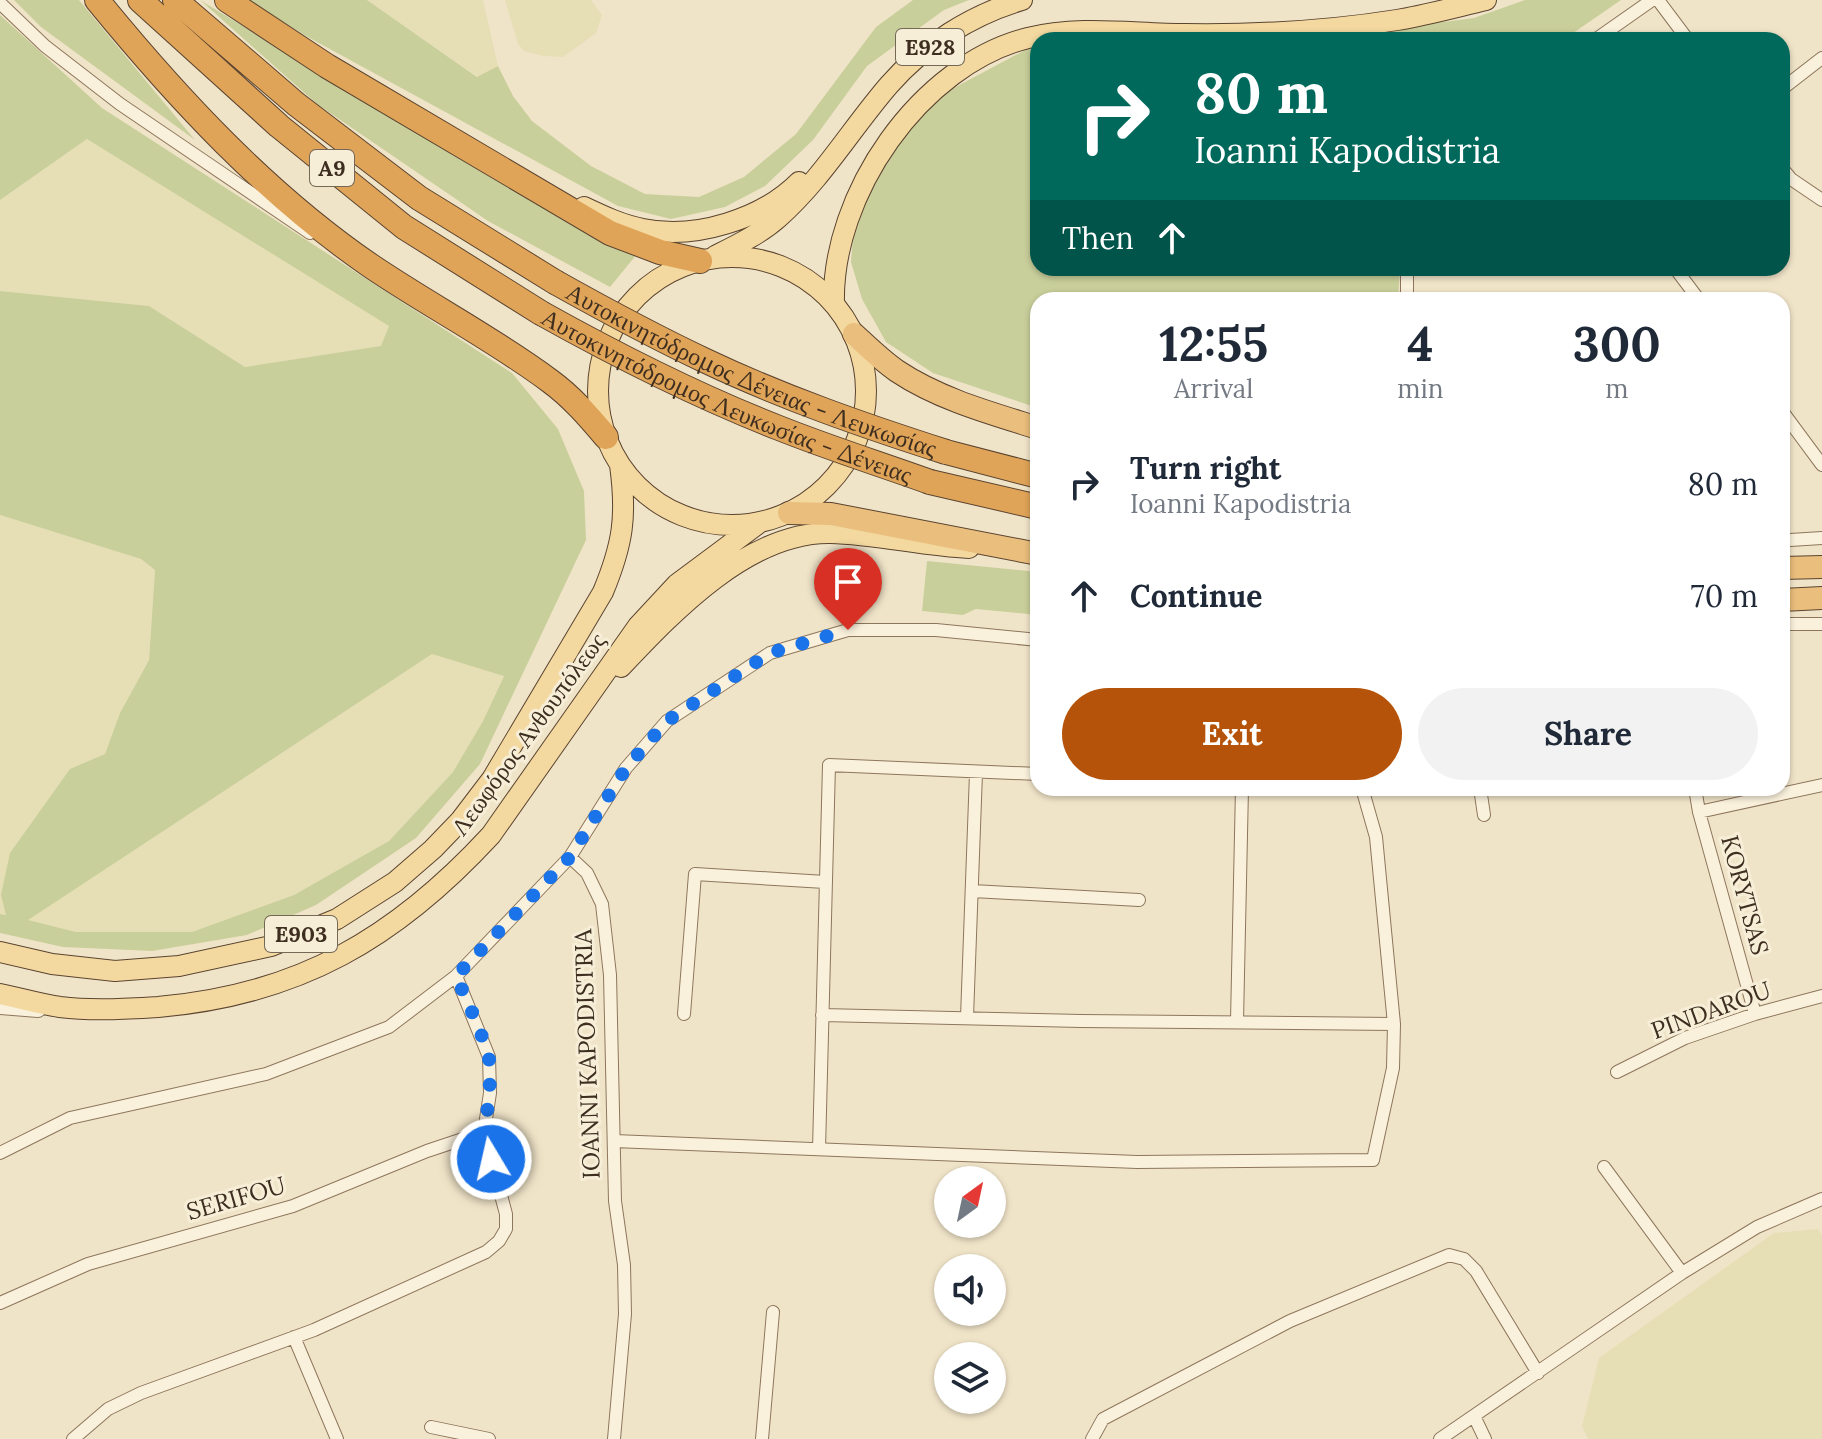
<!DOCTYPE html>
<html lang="en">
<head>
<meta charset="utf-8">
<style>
  body { margin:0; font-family:Lora,serif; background:#f2f2f3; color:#1f2937; height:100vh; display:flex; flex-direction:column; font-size:30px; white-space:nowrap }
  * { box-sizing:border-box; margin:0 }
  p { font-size:26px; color:#747a83 }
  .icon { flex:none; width:44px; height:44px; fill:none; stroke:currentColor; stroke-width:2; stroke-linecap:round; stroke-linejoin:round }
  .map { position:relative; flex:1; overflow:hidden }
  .sheet { position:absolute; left:1030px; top:292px; width:760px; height:504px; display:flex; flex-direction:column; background:#fff; border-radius:24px; box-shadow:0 2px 6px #0004 }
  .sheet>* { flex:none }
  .top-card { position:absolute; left:1030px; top:32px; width:760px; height:244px; border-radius:24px; box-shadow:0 2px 6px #0004; background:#00695c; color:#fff; overflow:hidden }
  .needle { width:52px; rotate:33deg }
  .fabs { position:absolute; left:934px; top:1166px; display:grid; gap:16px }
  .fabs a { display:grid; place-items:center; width:72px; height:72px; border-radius:50%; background:#fff; box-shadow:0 2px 6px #0004; font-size:40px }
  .pin { position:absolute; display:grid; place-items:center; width:68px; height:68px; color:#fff; margin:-82px -34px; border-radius:50% 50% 50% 0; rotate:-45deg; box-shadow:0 0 8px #0007 }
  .pin .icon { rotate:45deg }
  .me { position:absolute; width:88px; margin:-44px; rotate:351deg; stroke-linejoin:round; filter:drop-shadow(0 0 6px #0008) }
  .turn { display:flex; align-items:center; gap:28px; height:168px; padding:0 32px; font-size:36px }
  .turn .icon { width:104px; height:104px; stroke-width:2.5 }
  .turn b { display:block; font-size:56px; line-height:68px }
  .then { display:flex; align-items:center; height:76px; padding:0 32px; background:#0003; gap:16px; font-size:30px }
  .eta { display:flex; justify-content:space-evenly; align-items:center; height:136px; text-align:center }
  .eta b { font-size:48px; font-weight:700; line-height:56px }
  .button { display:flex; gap:16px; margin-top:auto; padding:16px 32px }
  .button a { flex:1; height:92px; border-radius:48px; background:#b45309; color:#fff; font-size:32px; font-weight:700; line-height:92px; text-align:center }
  .button a+a { background:#f2f2f3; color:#1f2937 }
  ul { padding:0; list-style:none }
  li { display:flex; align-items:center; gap:24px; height:112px; padding:0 32px }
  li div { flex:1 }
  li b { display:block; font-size:30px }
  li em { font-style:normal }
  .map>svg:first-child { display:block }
</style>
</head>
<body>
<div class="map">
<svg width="1822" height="1439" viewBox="0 0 1822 1439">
  <rect width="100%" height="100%" fill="#f0e4c8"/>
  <!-- farmland -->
  <path fill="#e6deb5" d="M367 0H483L498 66 478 77Z
    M505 0H591L602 15 596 33 577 47 563 57 543 56 524 51 518 44Z
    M87 139 389 325 382 346 245 367 149 306 0 291V200Z
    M0 515 141 559 155 570 149 660 120 713 105 754 70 770 6 915 0 914Z
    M432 654 504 675 483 721 453 772 389 841 294 895 192 932H76L27 920Z
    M1818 1229 1822 1235V1439H1588L1582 1426 1599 1358 1774 1233Z"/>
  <!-- green -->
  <path fill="#c9cf9b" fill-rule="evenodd" d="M14 0H79L195 140 41 27Z
    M200 0 422 135 637 254 610 287 488 221 317 104Z
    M247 0H367L477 77 498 66 513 96 532 121 591 166 645 194 699 197 744 177 796 134 876 27 913 0H969L944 10 867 66 813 140 765 186 725 207 671 219 618 206 306 36Z
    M1525 0H1621L1563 40H1305L1474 18Z
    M0 15 102 108 512 373 558 429 584 491 586 540 480 764 416 838 316 905 247 935 152 951 63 947 0 933V914L6 915 1 895 10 853 70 769 105 754 120 713 149 660 155 570 141 559 0 515V291L149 306 245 367 381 346 389 326 87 139 0 200ZM432 654 504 676 483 721 453 772 389 841 294 895 192 932H76L28 920Z
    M1029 48H1038V268H1400L1398 300H1038V408L933 373 886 342 862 299 851 262 854 223 891 155 935 98Z
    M927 561 1038 572V615L976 609 963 615 922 611Z"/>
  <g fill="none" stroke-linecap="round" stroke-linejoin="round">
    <defs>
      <path id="minor" d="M1658 0 1688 40
        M0 3 45 46 120 104 310 233
        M1595 40 1652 0
        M1782 89 1822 58
        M1782 168 1791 179 1822 200
        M1675 268 1699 300
        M1407 300V268
        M1782 411 1822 465
        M1790 540 1822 538
        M1782 624H1822
        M1480 788 1484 815
        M1695 788 1699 812 1755 1014
        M1699 812 1822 785
        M570 857 626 768 667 721 770 653 848 630H936L1038 640
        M973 891 1139 900
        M684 1014 695 874 825 882
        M822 1015 1081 1021 1394 1024
        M967 1017 976 773
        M1237 1021 1242 788
        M1617 1072 1685 1038 1755 1014 1822 996
        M614 1141 1137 1162 1373 1160 1393 1068 1394 1024 1376 837 1362 788
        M819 1149 829 765 1038 774
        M0 1153 70 1118 266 1074 389 1027 456 976 570 857 587 873 602 904 610 975 615 1201 624 1265 625 1314 614 1439
        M1604 1167 1682 1273
        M0 1303 88 1264 293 1206 427 1151 484 1132
        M294 1337 337 1439
        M1475 1418 1485 1439
        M431 1427 489 1439
        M73 1439 108 1409 141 1393 314 1330 486 1252 499 1241 506 1229V1214L484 1132 490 1093 489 1057 456 976
        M762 1439 773 1312
        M1092 1439 1103 1419 1290 1321 1449 1255 1464 1259 1476 1271 1538 1373
        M1440 1439 1682 1273 1757 1227 1822 1199"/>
      <path id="tertiary" d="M0 1006 38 1009"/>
      <path id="primary" d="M584 207C603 216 622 225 643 229 695 240 762 219 799 182
        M715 256C737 245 760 234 778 218 822 179 851 129 889 85 924 45 971 15 1022 0
        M598 391a134 134 0 1 1 268 0a134 134 0 1 1-268 0Z
        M834 304C831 195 920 65 1028 38 1080 25 1133 34 1185 34 1255 35 1328 31 1397 20 1427 15 1456 7 1486 0
        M621 667C673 612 748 532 830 533 877 534 923 546 969 548
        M0 952 52 964 115 971 179 966 271 946 337 919 395 882 433 849 460 821 492 779 603 592C623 544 627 516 620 465
        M0 994C20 998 40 1004 60 1007 92 1011 125 1009 158 1007 299 995 396 938 491 835L638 626 677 584 759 523"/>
      <path id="trunk" d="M854 334C868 347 881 360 897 371 939 399 990 413 1038 428
        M789 513 831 514 1038 554
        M1782 568 1822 567
        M1782 600 1822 598"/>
      <path id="motorway" d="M97 0C177 98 266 194 371 266 430 306 494 339 550 381 572 397 589 417 606 437
        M140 0 279 126 404 227 541 313
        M175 0 296 104 419 198 555 282
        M227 0 327 66 610 233 660 252 700 261
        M946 452 1038 476
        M930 482 1038 507"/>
    </defs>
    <!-- minor casing -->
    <use href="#minor" stroke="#8d765c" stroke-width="14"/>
    <!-- tertiary casing -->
    <use href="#tertiary" stroke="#8d765c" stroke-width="18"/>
    <!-- primary casing -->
    <use href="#primary" stroke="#5b4430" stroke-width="22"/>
    <!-- trunk casing -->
    <use href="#trunk" stroke="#5b4430" stroke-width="24"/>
    <!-- motorway casing -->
    <use href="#motorway" stroke="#5b4430" stroke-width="26"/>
    <!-- minor -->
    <use href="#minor" stroke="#faf1dc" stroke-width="12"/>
    <!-- tertiary -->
    <use href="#tertiary" stroke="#faf1dc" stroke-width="16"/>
    <!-- primary -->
    <use href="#primary" stroke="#f3d9a0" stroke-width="20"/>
    <!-- trunk -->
    <use href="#trunk" stroke="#eabe7c" stroke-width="22"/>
    <!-- motorway -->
    <use href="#motorway" stroke="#e0a458" stroke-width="24"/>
    <defs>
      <g id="motorway-bridge">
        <path id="s1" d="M555 282C605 310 655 337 706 361 784 398 865 426 946 452"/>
        <path id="s2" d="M541 313C618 356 697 396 779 428 829 448 880 464 930 482"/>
      </g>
    </defs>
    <!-- motorway-bridge casing -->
    <use href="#motorway-bridge" stroke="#5b4430" stroke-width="26" stroke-linecap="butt"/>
    <!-- motorway-bridge -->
    <use href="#motorway-bridge" stroke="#e0a458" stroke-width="24"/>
  </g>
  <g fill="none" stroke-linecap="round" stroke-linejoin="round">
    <!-- route -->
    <path stroke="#1a73e8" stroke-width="14" stroke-dasharray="0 25.2" d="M491 1159 484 1132 490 1093 489 1057 479 1028 456 976 570 857 626 768 667 721 770 653 848 630"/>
  </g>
  <g text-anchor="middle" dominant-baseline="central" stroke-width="6" stroke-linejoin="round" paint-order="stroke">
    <!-- shield labels -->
    <g fill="#f7eed8" stroke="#756857" stroke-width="2">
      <rect x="896" y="29" width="68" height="36" rx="6"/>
      <rect x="310" y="150" width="44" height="36" rx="6"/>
      <rect x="265" y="916" width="72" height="36" rx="6"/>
    </g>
    <g font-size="22" font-weight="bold" fill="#3d2e20">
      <text x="930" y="47">E928</text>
      <text x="332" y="168">A9</text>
      <text x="301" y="934">E903</text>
    </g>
    <!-- street labels -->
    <g font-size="24" fill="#3d2e20" stroke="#f7eed8">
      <text stroke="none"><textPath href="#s1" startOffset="216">Αυτοκινητόδρομος Δένειας - Λευκωσίας</textPath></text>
      <text stroke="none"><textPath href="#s2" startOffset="204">Αυτοκινητόδρομος Λευκωσίας - Δένειας</textPath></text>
      <text transform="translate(528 734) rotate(-54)">Λεωφόρος Ανθουπόλεως</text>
      <text transform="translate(1745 895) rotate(75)">KORYTSAS</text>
      <text transform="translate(1711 1010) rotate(-20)">PINDAROU</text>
      <text transform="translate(587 1054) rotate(-92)">IOANNI KAPODISTRIA</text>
      <text transform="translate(236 1198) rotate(-16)">SERIFOU</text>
    </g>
  </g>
</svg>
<div class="fabs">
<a><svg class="needle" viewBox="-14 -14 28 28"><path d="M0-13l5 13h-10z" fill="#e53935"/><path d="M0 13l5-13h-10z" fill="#747a83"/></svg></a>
<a><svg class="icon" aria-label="sound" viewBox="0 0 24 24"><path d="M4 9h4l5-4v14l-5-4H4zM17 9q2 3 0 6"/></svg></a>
<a><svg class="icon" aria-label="layers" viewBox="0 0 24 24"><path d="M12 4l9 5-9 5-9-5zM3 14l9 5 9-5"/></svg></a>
</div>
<div class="pin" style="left:848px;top:630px;background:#d93025"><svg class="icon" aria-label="arrive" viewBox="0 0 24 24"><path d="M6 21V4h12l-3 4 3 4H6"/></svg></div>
<svg class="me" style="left:491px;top:1159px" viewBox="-20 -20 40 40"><circle r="17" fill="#1a73e8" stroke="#fff" stroke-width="3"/><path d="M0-11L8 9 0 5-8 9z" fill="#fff"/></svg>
<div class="top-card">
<div class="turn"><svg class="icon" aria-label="right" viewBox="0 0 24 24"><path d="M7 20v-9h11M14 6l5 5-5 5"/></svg><div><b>80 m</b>Ioanni Kapodistria</div></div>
<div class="then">Then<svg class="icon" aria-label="ahead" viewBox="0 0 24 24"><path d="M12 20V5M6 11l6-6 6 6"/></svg></div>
</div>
<section class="sheet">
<div class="eta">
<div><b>12:55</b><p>Arrival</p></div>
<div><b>4</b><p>min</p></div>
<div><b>300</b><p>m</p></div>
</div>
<ul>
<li><svg class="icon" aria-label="right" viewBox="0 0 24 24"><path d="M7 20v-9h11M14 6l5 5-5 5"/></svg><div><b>Turn right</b><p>Ioanni Kapodistria</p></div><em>80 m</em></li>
<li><svg class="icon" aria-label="ahead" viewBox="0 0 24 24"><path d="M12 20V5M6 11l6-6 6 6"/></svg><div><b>Continue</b></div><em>70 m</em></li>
</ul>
<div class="button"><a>Exit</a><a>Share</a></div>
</section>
</div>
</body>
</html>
